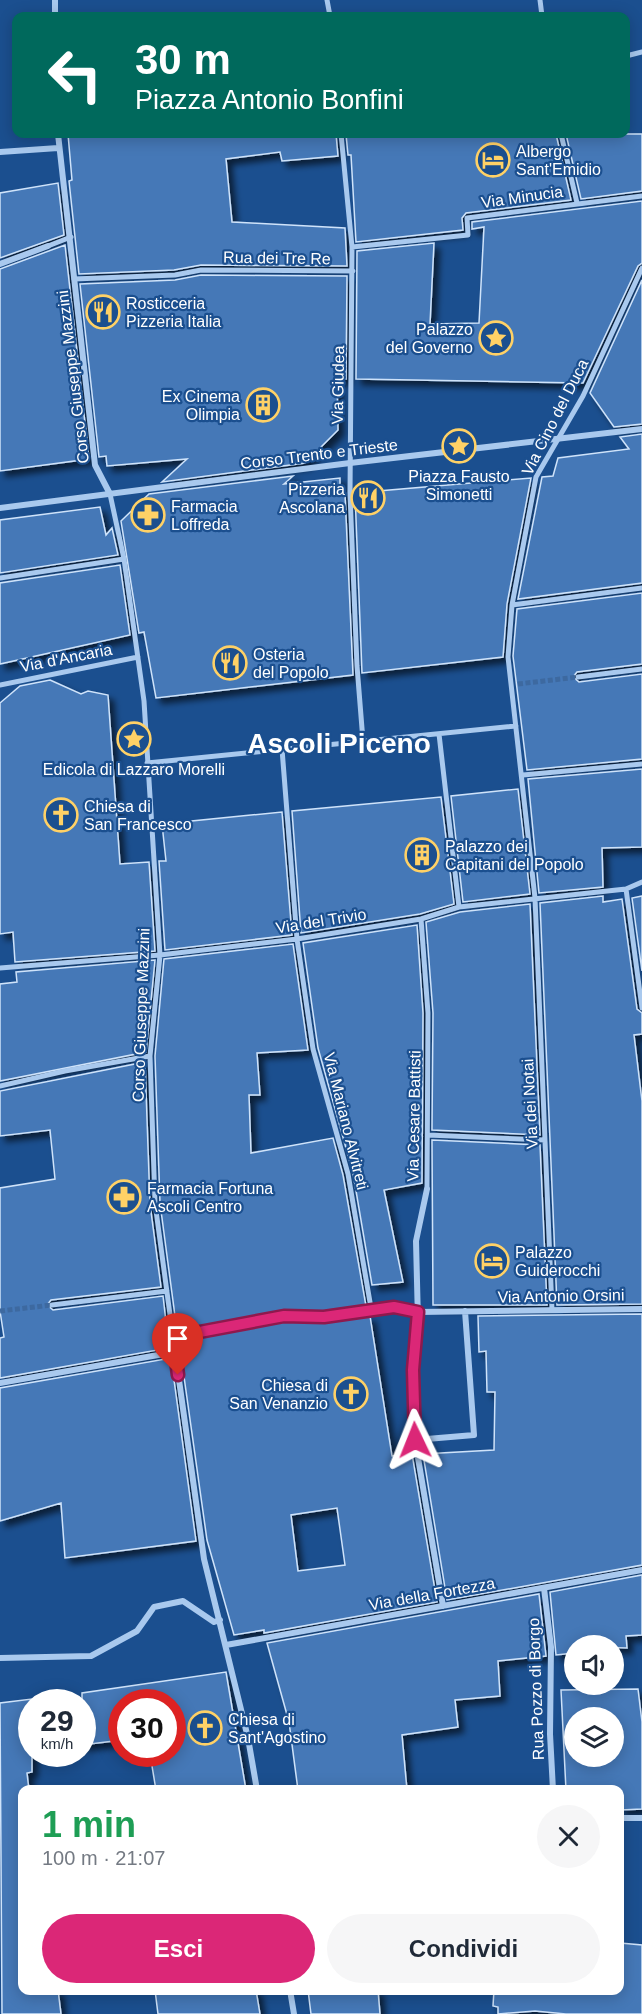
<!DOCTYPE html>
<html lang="it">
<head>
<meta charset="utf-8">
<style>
  body { margin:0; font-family:Helvetica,sans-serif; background:#f6f6f7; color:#1f2937; height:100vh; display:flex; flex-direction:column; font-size:22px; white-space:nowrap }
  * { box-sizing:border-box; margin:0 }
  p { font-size:20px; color:#747a83 }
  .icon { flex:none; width:33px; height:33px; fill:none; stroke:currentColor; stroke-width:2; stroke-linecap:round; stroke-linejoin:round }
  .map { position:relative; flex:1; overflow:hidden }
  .sheet { position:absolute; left:18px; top:1785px; width:606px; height:210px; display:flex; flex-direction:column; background:#fff; border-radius:12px; box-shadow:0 3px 15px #0003 }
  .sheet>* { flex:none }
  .guide { position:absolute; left:12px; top:12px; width:618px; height:126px; border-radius:12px; box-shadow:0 3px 15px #0003; background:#00695c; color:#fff; overflow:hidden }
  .buttons { position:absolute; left:564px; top:1635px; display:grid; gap:12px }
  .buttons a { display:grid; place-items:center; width:60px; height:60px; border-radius:50%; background:#fff; box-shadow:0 3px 15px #0003; font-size:30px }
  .speed { position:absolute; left:18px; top:1689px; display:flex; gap:12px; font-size:30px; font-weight:700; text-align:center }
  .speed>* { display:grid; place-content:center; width:78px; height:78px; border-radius:50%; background:#fff; box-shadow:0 3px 15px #0003; line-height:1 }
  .speed small { font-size:15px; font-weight:400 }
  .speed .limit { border:9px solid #d22; background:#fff; color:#111 }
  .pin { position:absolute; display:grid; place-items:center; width:51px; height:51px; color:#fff; margin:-62px -26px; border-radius:50% 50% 50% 0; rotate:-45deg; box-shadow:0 0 6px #0007 }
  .pin .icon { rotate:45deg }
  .me { position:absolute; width:66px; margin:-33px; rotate:358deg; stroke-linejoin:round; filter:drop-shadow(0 0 4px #0008) }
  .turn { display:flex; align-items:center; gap:21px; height:126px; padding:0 24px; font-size:27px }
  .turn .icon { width:78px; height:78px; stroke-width:2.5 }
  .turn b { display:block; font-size:42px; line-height:51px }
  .round { display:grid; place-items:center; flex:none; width:63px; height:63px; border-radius:32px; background:#f6f6f7 }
  .summary { display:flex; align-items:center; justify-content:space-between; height:102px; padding:0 24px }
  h1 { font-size:36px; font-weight:700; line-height:45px; color:#1e9e55 }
  .cta { display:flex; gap:12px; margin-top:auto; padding:12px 24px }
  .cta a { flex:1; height:69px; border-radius:36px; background:#db2777; color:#fff; font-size:24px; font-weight:700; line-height:69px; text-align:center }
  .cta a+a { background:#f6f6f7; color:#1f2937 }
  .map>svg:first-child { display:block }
</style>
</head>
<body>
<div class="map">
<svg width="642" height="2014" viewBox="0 0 642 2014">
  <defs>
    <filter id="shadow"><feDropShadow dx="5.5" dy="5.5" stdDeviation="3" flood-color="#0009"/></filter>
  </defs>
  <rect width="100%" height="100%" fill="#1b4f8f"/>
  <!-- building -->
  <path fill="#4478b7" stroke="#cfe3fa" stroke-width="1.5" fill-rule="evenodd" filter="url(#shadow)" d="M68 134H336L338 156 282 161 280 152 226 159 232 222 345 228 347 266 201 265 174 270 79 274 69 181 72 180Z
    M346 134H556L571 200 466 213 462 218 463 230 356 242 351 155H348Z
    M566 134H642V191L581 199Z
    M58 183 64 235 0 258V193Z
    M642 201V263L638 266 583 383 356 379 357 251 434 243 430 324 479 323 484 227 472 229V222Z
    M65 245 89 459 0 471V269Z
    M201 275 347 276 346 379 337 378 338 430 305 463 162 482 187 459 107 466 106 456 99 457 80 284 175 280Z
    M642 280V424L614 427 590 393Z
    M642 434V583L518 599 542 477 553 476 558 458 629 449 620 437Z
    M293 476 284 484 340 478V494H345L353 675 156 698 144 632 139 633 121 521 149 494Z
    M531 478 507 604 503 657 362 673 355 493Z
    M100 507 106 535 112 528 118 555 0 573V520Z
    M120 565 130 635 0 664V583Z
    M642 593V664L577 672 573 677 579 682 642 674V759L527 770 513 656 517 609Z
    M50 680 81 694 88 691 108 695 120 864 149 862 155 951 15 962 13 932 0 934V703L20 686Z
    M642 769V847L602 848 603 887 539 893 528 779Z
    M518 789 530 894 463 902 451 796Z
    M441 797 454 904 420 914 301 933 292 811Z
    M282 812 292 935 165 950 159 861H166L162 824Z
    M603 896V902L622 899 637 1009 642 1013V1034L634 1035 642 1101V1304L557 1305 540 903Z
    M642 896V971L632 898Z
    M530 904 540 1135 432 1130 433 1013 426 922 460 912Z
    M417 925 423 1013 422 1183 384 1190 403 1282 372 1285 353 1173 318 1048 303 943Z
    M293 944 308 1050 257 1053 260 1095H249L251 1153 333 1138 343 1175 366 1306 324 1312 283 1311 177 1331 160 1203 155 1056 164 959Z
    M155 960 146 1052 0 1081V984L17 982 16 972Z
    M145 1062 150 1204 161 1287 51 1300 47 1305 53 1310 163 1296 169 1348 0 1378V1338L4 1337 0 1311V1188L55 1179 50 1130 0 1136V1091Z
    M432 1140 540 1145 547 1305H433Z
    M642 1314V1565L447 1600 423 1454 494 1450 495 1392H487L486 1351 479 1352 478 1316Z
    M370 1316 392 1456 412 1454 437 1602 264 1633V1630L234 1635 207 1540 179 1341 284 1321 325 1322ZM337 1508 345 1565 298 1571 291 1515Z
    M171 1358 196 1541 65 1558 61 1503 0 1521V1388Z
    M642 1575V1635L626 1636 627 1648 574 1646V1653L556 1655 550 1592Z
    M539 1594 546 1656 498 1661 500 1696 455 1700 458 1727 402 1735 407 1790H298L289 1722 267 1643Z
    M226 1672 246 1790H156L150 1754H172V1702H122V1740L82 1745V1693Z
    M638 1689 642 1722V1809L620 1810V1790H566L561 1690ZM574 1718H614V1756H574Z
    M32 1699V1772L27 1773 29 1790H22V1990H58L61 2014H2L0 1703Z
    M620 1943 642 1945V2014H566L535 2011 498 2014V2007L493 2006 494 1990H620Z
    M155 1990H256L260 2014H158Z
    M308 1990H378L380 2014H311Z"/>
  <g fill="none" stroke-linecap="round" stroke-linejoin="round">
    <!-- pedestrian-tunnel -->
    <path stroke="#3d69a0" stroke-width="5" stroke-dasharray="5 2.5" stroke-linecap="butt" d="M518 684 578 677
      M0 1311 52 1305"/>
    <!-- pedestrian -->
    <path stroke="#a9c9ee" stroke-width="5" d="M327 0 330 16
      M540 0 542 16
      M626 56 642 52
      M341 134 352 247 350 494 357 666 363 741
      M561 134 577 203
      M48 246 71 237
      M352 247 468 235 467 218 642 196
      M74 279 175 275 201 270 353 271
      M110 494 124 559 144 701 160 955 150 1056 155 1203 173 1337
      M0 578 124 559
      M512 605 642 588
      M578 677 642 669
      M0 685 138 657
      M439 734 459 907
      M282 749 297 939 313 1049 348 1174 371 1308
      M147 763 516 726
      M523 775 642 764
      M626 889 642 1008
      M421 919 428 1013 427 1189
      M0 968 160 955 297 939 421 919 459 907 626 889 642 882
      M0 1086 65 1071 150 1056
      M428 1135 545 1140
      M52 1305 167 1291
      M552 1310 535 898 508 657 512 605 536 477 583 396 642 268"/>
    <!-- minor -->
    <path stroke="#a9c9ee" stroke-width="6" d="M55 0V16
      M58 134 95 465 110 494
      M0 152 58 148
      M0 264 48 246
      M0 508 350 463 642 429
      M427 1189 416 1241 418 1321 413 1370 415 1440 443 1606
      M0 1383 175 1352
      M415 1440 474 1435 465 1311
      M544 1588 551 1647 550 1734 553 1790
      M226 1645 642 1570
      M0 1658 91 1656 137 1631 154 1607 183 1601 214 1622 220 1620
      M257 1790 248 1738 204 1559 173 1337 284 1316 324 1317 394 1307 418 1312 642 1309
      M620 1818H642
      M290 1990 294 2014"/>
  </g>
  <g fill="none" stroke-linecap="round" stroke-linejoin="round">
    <defs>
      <path id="route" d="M178 1375 173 1337 284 1316 324 1317 394 1307 418 1312 413 1370 415 1440"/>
    </defs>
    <!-- route casing -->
    <use href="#route" stroke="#8e194d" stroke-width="15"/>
    <!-- route -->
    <use href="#route" stroke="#db2777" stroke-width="10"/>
  </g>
  <!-- icons -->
  <defs>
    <symbol id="hotel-ring" viewBox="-11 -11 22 22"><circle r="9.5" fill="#1b4f8f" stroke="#ffd166" stroke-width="1.5"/><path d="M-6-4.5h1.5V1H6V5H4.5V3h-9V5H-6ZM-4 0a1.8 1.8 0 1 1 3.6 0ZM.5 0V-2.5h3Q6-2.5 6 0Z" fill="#ffd166"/></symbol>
    <symbol id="restaurant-ring" viewBox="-11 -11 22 22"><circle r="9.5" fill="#1b4f8f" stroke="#ffd166" stroke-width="1.5"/><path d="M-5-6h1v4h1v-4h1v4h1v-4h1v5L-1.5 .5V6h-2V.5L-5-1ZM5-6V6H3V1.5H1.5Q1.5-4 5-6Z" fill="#ffd166"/></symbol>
    <symbol id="sight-ring" viewBox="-11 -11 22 22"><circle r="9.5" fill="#1b4f8f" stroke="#ffd166" stroke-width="1.5"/><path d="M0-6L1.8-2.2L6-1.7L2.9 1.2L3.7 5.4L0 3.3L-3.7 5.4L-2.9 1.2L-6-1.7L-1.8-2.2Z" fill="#ffd166"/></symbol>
    <symbol id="building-ring" viewBox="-11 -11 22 22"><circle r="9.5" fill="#1b4f8f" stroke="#ffd166" stroke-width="1.5"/><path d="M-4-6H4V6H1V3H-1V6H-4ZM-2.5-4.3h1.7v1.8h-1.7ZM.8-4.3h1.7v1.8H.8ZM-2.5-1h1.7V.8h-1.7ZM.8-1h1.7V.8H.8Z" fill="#ffd166"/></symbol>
    <symbol id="pharmacy-ring" viewBox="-11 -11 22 22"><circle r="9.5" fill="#1b4f8f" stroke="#ffd166" stroke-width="1.5"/><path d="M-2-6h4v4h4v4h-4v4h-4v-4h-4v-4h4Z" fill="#ffd166"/></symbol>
    <symbol id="church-ring" viewBox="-11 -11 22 22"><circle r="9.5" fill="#1b4f8f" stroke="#ffd166" stroke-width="1.5"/><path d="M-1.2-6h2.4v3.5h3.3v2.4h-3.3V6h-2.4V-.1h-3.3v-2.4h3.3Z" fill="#ffd166"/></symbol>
  </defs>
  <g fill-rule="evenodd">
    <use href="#hotel-ring" x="474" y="141" width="38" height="38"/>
    <use href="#restaurant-ring" x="84" y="293" width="38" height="38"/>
    <use href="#sight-ring" x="477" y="319" width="38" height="38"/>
    <use href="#building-ring" x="244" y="386" width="38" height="38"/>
    <use href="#sight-ring" x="440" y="427" width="38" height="38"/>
    <use href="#restaurant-ring" x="349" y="479" width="38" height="38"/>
    <use href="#pharmacy-ring" x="129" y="496" width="38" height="38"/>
    <use href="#restaurant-ring" x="211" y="644" width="38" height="38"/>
    <use href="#sight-ring" x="115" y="720" width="38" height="38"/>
    <use href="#church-ring" x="42" y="796" width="38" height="38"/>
    <use href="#building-ring" x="403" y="836" width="38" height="38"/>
    <use href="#pharmacy-ring" x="105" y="1178" width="38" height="38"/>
    <use href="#hotel-ring" x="473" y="1242" width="38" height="38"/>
    <use href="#church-ring" x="332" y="1375" width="38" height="38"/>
    <use href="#church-ring" x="186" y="1709" width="38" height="38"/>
  </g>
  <g text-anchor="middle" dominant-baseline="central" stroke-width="4.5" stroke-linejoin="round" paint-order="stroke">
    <!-- poi labels -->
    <g font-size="16" fill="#fff" stroke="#1b4f8f" text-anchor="start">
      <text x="516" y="151">Albergo<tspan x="516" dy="18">Sant'Emidio</tspan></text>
      <text x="126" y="303">Rosticceria<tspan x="126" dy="18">Pizzeria Italia</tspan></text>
      <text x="473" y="329" text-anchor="end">Palazzo<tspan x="473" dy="18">del Governo</tspan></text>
      <text x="240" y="396" text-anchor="end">Ex Cinema<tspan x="240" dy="18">Olimpia</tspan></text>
      <text x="459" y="476" text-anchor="middle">Piazza Fausto<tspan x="459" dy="18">Simonetti</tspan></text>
      <text x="345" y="489" text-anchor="end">Pizzeria<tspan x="345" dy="18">Ascolana</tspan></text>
      <text x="171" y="506">Farmacia<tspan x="171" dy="18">Loffreda</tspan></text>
      <text x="253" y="654">Osteria<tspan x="253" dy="18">del Popolo</tspan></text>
      <text x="134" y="769" text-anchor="middle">Edicola di Lazzaro Morelli</text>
      <text x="84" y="806">Chiesa di<tspan x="84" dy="18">San Francesco</tspan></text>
      <text x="445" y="846">Palazzo dei<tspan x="445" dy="18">Capitani del Popolo</tspan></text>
      <text x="147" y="1188">Farmacia Fortuna<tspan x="147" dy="18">Ascoli Centro</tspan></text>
      <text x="515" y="1252">Palazzo<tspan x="515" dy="18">Guiderocchi</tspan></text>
      <text x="328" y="1385" text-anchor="end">Chiesa di<tspan x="328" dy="18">San Venanzio</tspan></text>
      <text x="228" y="1719">Chiesa di<tspan x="228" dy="18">Sant'Agostino</tspan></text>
    </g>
    <!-- street labels -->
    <g font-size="16" fill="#fff" stroke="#1b4f8f">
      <text transform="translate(522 197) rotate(-8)">Via Minucia</text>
      <text transform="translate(277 258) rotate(1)">Rua dei Tre Re</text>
      <text transform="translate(73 377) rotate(-97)">Corso Giuseppe Mazzini</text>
      <text transform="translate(338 385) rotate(-89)">Via Giudea</text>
      <text transform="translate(555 417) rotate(-63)">Via Cino del Duca</text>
      <text transform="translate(319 454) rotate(-7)">Corso Trento e Trieste</text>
      <text transform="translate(66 658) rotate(-11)">Via d'Ancaria</text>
      <text transform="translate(321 921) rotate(-9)">Via del Trivio</text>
      <text transform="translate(141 1015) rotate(-88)">Corso Giuseppe Mazzini</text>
      <text transform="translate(530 1104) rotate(-93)">Via dei Notai</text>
      <text transform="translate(414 1116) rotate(-89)">Via Cesare Battisti</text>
      <text transform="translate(346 1121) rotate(76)">Via Mariano Alvitreti</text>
      <text transform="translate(561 1296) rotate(-1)">Via Antonio Orsini</text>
      <text transform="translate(432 1594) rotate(-10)">Via della Fortezza</text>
      <text transform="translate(536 1689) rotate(-92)">Rua Pozzo di Borgo</text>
    </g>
    <!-- town labels -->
    <g font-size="28" font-weight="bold" fill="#fff" stroke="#1b4f8f">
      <text x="339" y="743">Ascoli Piceno</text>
    </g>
  </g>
</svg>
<div class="buttons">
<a><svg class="icon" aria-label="sound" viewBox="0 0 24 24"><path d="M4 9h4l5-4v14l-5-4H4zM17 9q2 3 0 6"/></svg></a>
<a><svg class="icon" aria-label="layers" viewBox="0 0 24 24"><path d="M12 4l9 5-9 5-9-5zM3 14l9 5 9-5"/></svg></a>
</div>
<div class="speed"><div>29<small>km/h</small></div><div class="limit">30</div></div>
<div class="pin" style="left:178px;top:1375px;background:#d93025"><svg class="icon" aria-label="arrive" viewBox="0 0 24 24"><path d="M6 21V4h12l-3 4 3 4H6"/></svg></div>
<svg class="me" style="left:415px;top:1440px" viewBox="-20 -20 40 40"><path d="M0-17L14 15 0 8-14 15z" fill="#db2777" stroke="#fff" stroke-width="4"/></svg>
<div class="guide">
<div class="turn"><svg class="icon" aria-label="left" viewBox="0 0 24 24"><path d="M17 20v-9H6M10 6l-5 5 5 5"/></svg><div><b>30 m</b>Piazza Antonio Bonfini</div></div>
</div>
<section class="sheet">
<div class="summary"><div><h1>1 min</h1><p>100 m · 21:07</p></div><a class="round"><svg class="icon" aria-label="close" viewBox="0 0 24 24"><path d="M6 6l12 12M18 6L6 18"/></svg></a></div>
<div class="cta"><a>Esci</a><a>Condividi</a></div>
</section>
</div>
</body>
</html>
